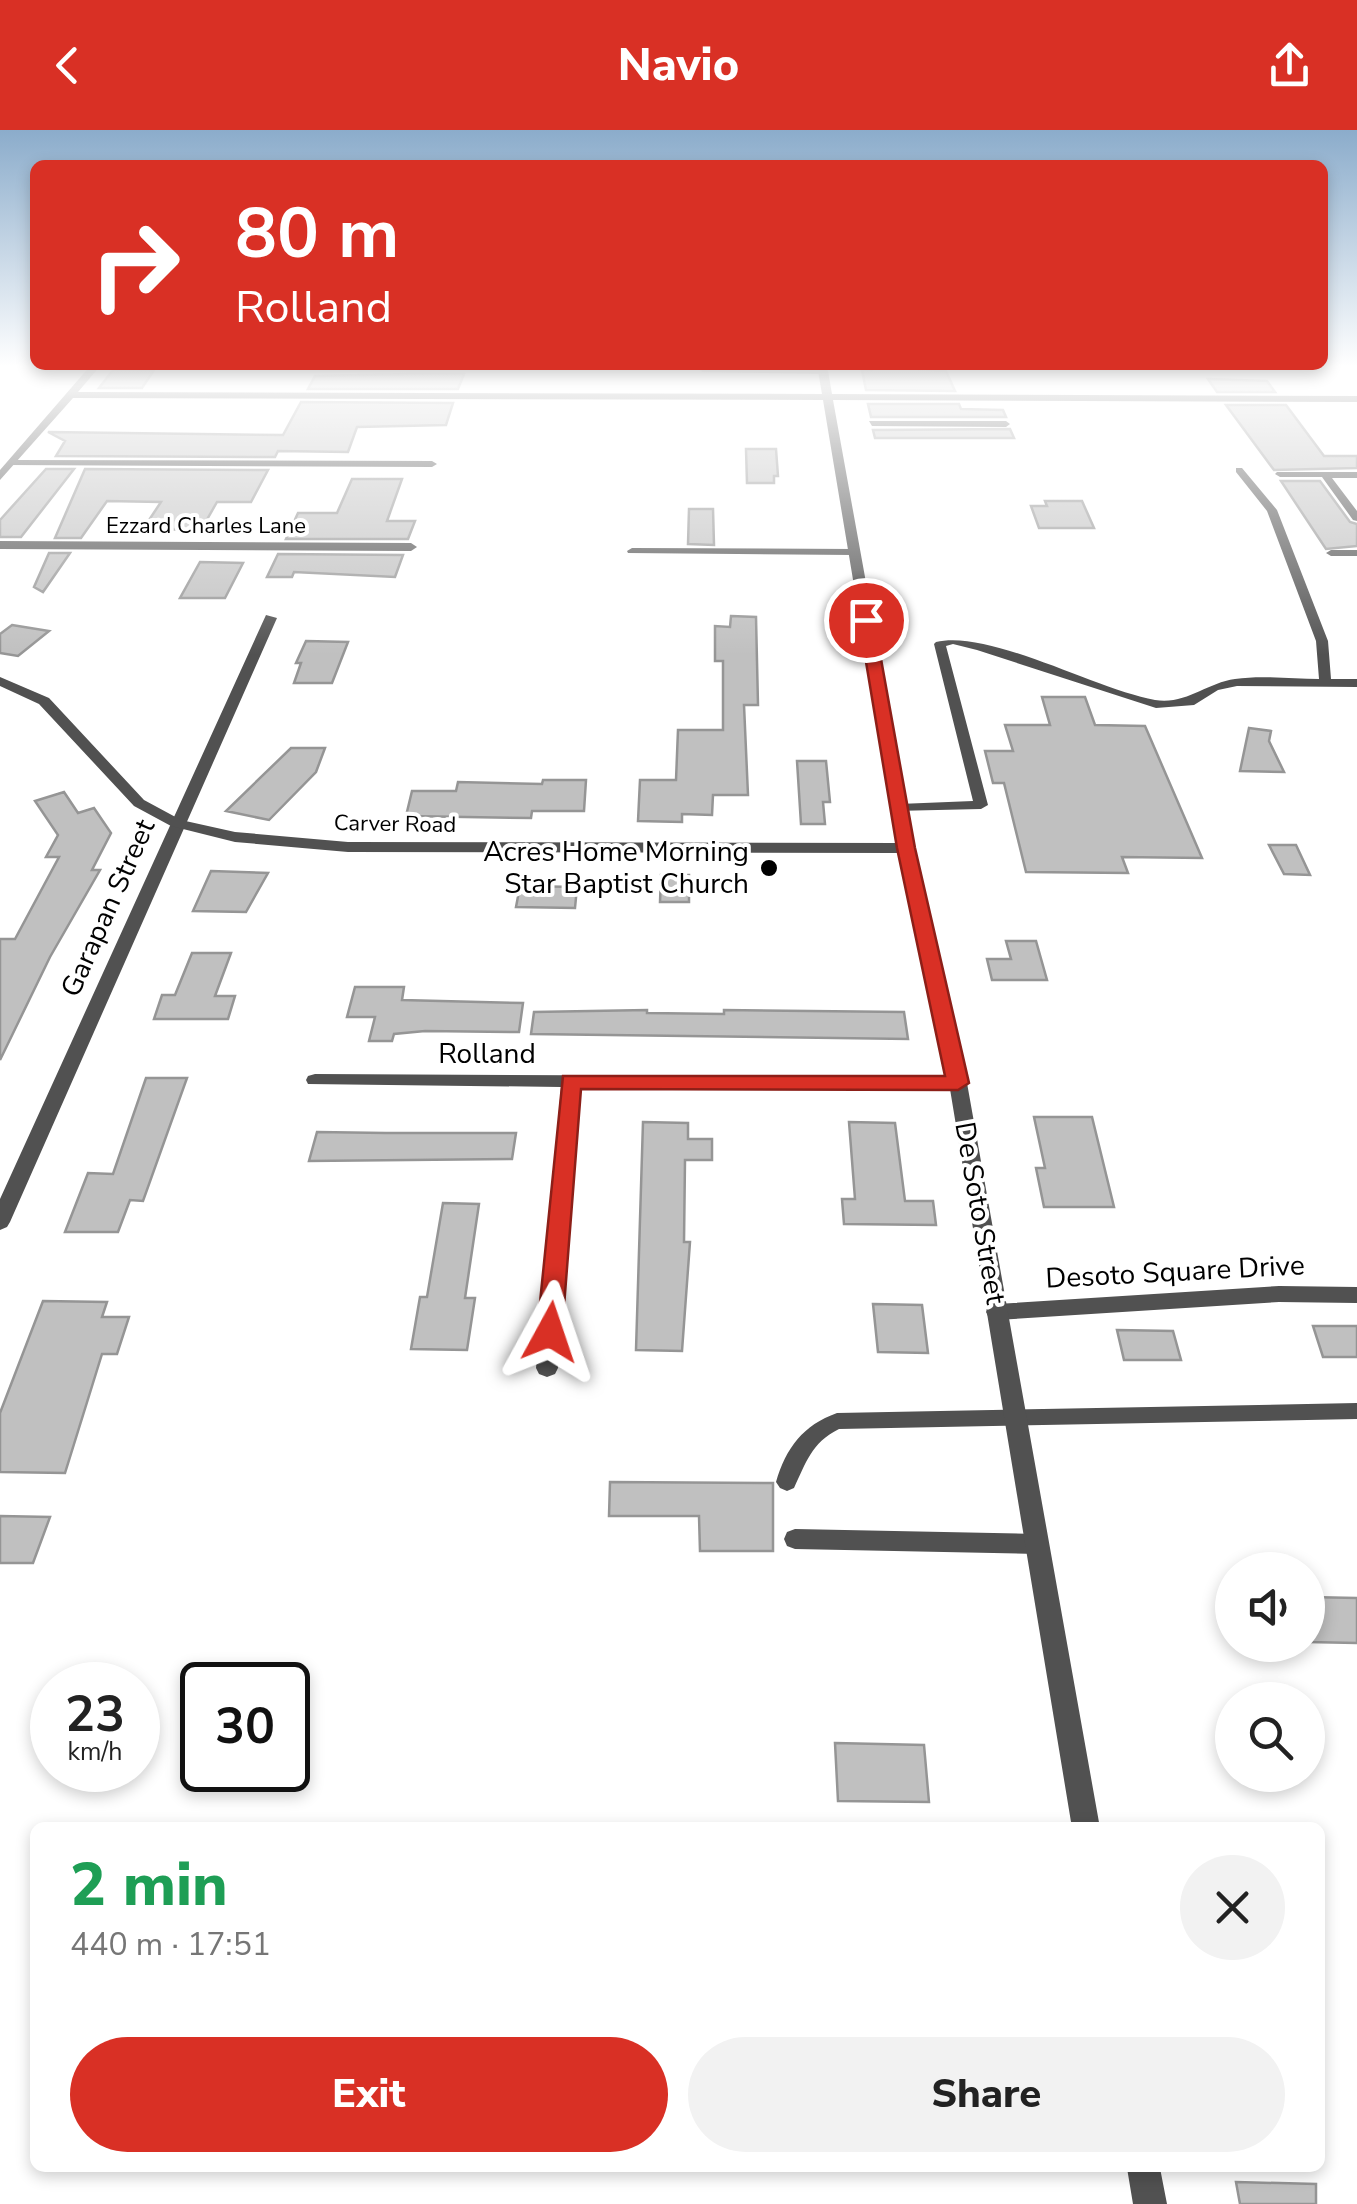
<!DOCTYPE html>
<html lang="en">
<head>
<meta charset="utf-8">
<style>
  body { margin:0; font-family:"Nunito Sans",sans-serif; background:#f2f2f2; color:#222; height:100vh; display:flex; flex-direction:column; font-size:38px; white-space:nowrap }
  * { box-sizing:border-box; margin:0 }
  p { font-size:32px; color:#767676 }
  .icon { flex:none; width:55px; height:55px; fill:none; stroke:currentColor; stroke-width:2; stroke-linecap:round; stroke-linejoin:round }
  .map { position:relative; flex:1; overflow:hidden }
  .details { position:absolute; left:30px; top:1692px; width:1295px; height:350px; display:flex; flex-direction:column; background:#fff; border-radius:15px; box-shadow:0 5px 15px #0003 }
  .details>* { flex:none }
  .banner { position:absolute; left:30px; top:30px; width:1298px; height:210px; border-radius:15px; box-shadow:0 5px 15px #0003; background:#d93025; color:#fff; overflow:hidden }
  .tools { position:absolute; left:1215px; top:1422px; display:grid; gap:20px }
  .tools a { display:grid; place-items:center; width:110px; height:110px; border-radius:50%; background:#fff; box-shadow:0 5px 15px #0003; font-size:50px }
  .speed { position:absolute; left:30px; top:1532px; display:flex; gap:20px; font-size:50px; font-weight:700; text-align:center }
  .speed>* { display:grid; place-content:center; width:130px; height:130px; border-radius:50%; background:#fff; box-shadow:0 5px 15px #0003; line-height:1 }
  .speed small { font-size:25px; font-weight:400 }
  .speed .limit { border:5px solid #111; border-radius:15px; background:#fff; color:#111 }
  .pin { position:absolute; display:grid; place-items:center; width:85px; height:85px; color:#fff; margin:-42px; border:5px solid #fff; border-radius:50%; box-shadow:0 2px 10px #0007 }
  .me { position:absolute; width:110px; margin:-55px; rotate:5deg; stroke-linejoin:round; filter:drop-shadow(0 0 8px #0008) }
  .turn { display:flex; align-items:center; gap:35px; height:210px; padding:0 40px; font-size:45px }
  .turn .icon { width:130px; height:130px; stroke-width:2.5 }
  .turn b { display:block; font-size:70px; line-height:85px }
  .round { display:grid; place-items:center; flex:none; width:105px; height:105px; border-radius:52px; background:#f2f2f2 }
  .summary { display:flex; align-items:center; justify-content:space-between; height:170px; padding:0 40px }
  h1 { font-size:60px; font-weight:800; line-height:75px; color:#1e9e55 }
  .action { display:flex; gap:20px; margin-top:auto; padding:20px 40px }
  .action a { flex:1; height:115px; border-radius:60px; background:#d93025; color:#fff; font-size:40px; font-weight:800; line-height:115px; text-align:center }
  .action a+a { background:#f2f2f2; color:#222 }
  header { display:flex; justify-content:space-between; align-items:center; height:130px; padding:0 40px; background:#d93025; color:#fff; font-size:45px; font-weight:800 }
  .map>svg:first-child { display:block }
</style>
</head>
<body>
<header><svg class="icon" aria-label="back" viewBox="0 0 24 24"><path d="M15 5l-7 7 7 7"/></svg>Navio<svg class="icon" aria-label="share" viewBox="0 0 24 24"><path d="M12 15V3M7 8l5-5 5 5M5 13v7h14v-7"/></svg></header>
<div class="map">
<svg width="1357" height="2074" viewBox="0 0 1357 2074">
  <rect width="100%" height="100%" fill="#fff"/>
  <!-- building -->
  <path fill="#c0c0c0" stroke="#959595" stroke-width="2.5" d="M872 236 946 241 955 261 866 260 862 240H872Z
    M113 240H154L142 258H99Z
    M408 244H464L458 259H308L315 246Z
    M1208 249 1267 251 1275 262H1217Z
    M301 272 453 273 446 295 357 297 348 322 278 321 275 327 56 326 65 311 48 302 283 305Z
    M868 274H959L961 279 1003 280 1006 287H871Z
    M1226 275H1286L1324 326H1357V338L1274 340Z
    M1010 299 1014 308H875L873 300Z
    M746 319H776L778 346H774V353H747Z
    M46 339H74L21 407H0V390Z
    M85 339 268 340 251 372H217L201 400 143 399 161 372 107 371 81 408H55Z
    M352 349H402L387 391H415L408 409H286L298 383H337Z
    M1281 351H1320L1350 392 1357 394V416L1326 419Z
    M1045 371H1082L1094 398H1039L1031 376H1047Z
    M689 379H713L714 415 688 414Z
    M49 423H70L43 462 34 457Z
    M278 424 403 425 395 447 294 442 292 447H267Z
    M200 432 243 433 225 468H180Z
    M731 486 756 487 758 575H744L748 665H713L712 685 682 684V692L638 691 640 650H676L678 600H723V531H715V496L730 497Z
    M12 495 49 501 18 526 0 523V504Z
    M306 511 348 512 332 553H294L301 533H296Z
    M1042 567H1085L1095 595 1145 596 1202 728 1122 727 1128 743 1026 742 1004 653H993L985 621H1013L1005 595H1050Z
    M1249 598 1271 601 1269 611 1284 642 1240 641Z
    M291 618H325L316 642 269 690 226 681Z
    M797 631H826L830 672H823L825 694H801Z
    M543 650H586L584 681H532L531 688 406 686 412 661H456L458 652 542 654Z
    M64 662 78 683 94 678 111 703 92 740H100L50 827 0 930V809H15L59 727H46L58 705 35 671Z
    M1269 715H1296L1310 745 1284 744Z
    M211 741 268 743 246 782 193 781Z
    M661 745H689V772H660Z
    M520 756 577 757 575 778 516 777Z
    M1006 811H1036L1047 850H992L987 829H1011Z
    M192 823H231L215 866H235L228 889H154L162 865H175Z
    M355 857H404L402 870 523 873 519 902 425 901 394 904 392 911H369L375 887H347Z
    M647 880V883L724 884V880L904 882 908 909 531 904 534 882Z
    M146 948H187L143 1071 130 1070 118 1102H65L88 1043 113 1044Z
    M1034 987H1092L1114 1077H1044L1036 1038H1045Z
    M643 992 688 993V1009H712V1030H685L684 1112H690L682 1221 636 1220Z
    M849 992 895 993 905 1071H933L936 1095 844 1094 842 1069H855Z
    M317 1002 386 1003H516L512 1029 309 1031Z
    M443 1073 479 1074 465 1168H475L467 1220 411 1219 420 1167H427Z
    M43 1171 107 1172 102 1187H129L117 1224H102L65 1343 0 1342V1283Z
    M873 1174 922 1175 928 1223 878 1222Z
    M1313 1196H1357V1227H1323Z
    M1117 1200 1173 1201 1181 1230H1124Z
    M610 1352 773 1353V1421H700L699 1386H609Z
    M0 1386 50 1387 33 1433H0Z
    M1308 1467 1357 1468V1513L1308 1512Z
    M835 1613 924 1615 929 1672 838 1671Z
    M1236 2052 1316 2054V2074H1240Z"/>
  <g fill="none" stroke-linecap="round" stroke-linejoin="round">
    <!-- service -->
    <path fill="#515151" fill-rule="evenodd" d="M699 237 824 238 828 241 824 244 702 242Z
      M869 291H1006L1010 294 1006 297 872 296Z
      M1236 338H1242L1277 380 1328 511 1331 549H1357V557L1237 556 1218 560 1194 575 1156 578 977 520 953 514 946 516 988 675 981 679 894 681 892 678 899 674 973 671 934 514 936 512C989 499 1097 560 1155 570 1186 575 1206 553 1235 549 1262 545 1292 549 1319 549L1316 511 1267 381 1236 342Z
      M1277 342H1357V348H1332L1357 381V391L1353 390 1322 347H1280L1275 344Z
      M632 418 854 419 859 422 854 425 628 423 627 421Z
      M1357 420V426H1331L1326 423 1331 420Z
      M1357 1273V1289L839 1299C811 1313 806 1333 794 1358L787 1361 780 1358 776 1352C786 1318 803 1295 837 1283Z
      M795 1399 1037 1404 1045 1407 1048 1414 1045 1421 1037 1424 795 1419 787 1416 784 1409 787 1402Z"/>
    <!-- minor -->
    <path fill="#515151" fill-rule="evenodd" d="M12 330 432 331 437 334 432 337 8 335 7 333Z
      M0 411 411 413 417 417 411 421 0 419Z
      M266 485 277 488 10 1092 7 1097 0 1100V1069Z
      M315 944 958 947 967 953 958 959 580 958 558 1238 555 1244 547 1247 539 1244 536 1238 561 957 308 954 306 950 308 946Z
      M1279 1156 1357 1157V1173L1279 1172 997 1190 989 1188 986 1182 989 1176 997 1174Z"/>
    <!-- tertiary -->
    <path fill="#515151" fill-rule="evenodd" d="M91 235H101L78 262 822 264 817 235H827L832 264 1357 266V272L833 270 914 718 967 953 1100 1698H1072L949 953 899 723 348 722 235 712 171 696 134 676 39 574 0 556V547L49 568 144 670 181 690 235 702 348 712 897 713 823 270 73 268 0 350V340Z
      M1127 2038H1160L1167 2074H1133Z"/>
  </g>
  <!-- sky -->
  <linearGradient id="sky" x2="0" y2="1"><stop stop-color="#8baccb"/><stop offset="0.45" stop-color="#fff"/><stop offset="1" stop-color="#fff" stop-opacity="0"/></linearGradient>
  <rect width="1357" height="525" fill="url(#sky)"/>
  <!-- route -->
  <path fill="#d93025" stroke="#8d1f18" stroke-width="2.5" d="M866 486 874 490 915 718 969 953 958 960 581 959 562 1202 550 1212 541 1209 537 1202 563 946H945L897 718 859 490Z"/>
  <!-- markers -->
  <circle fill="#000" stroke="#fff" stroke-width="4" cx="769" cy="738" r="10"/>
  <g text-anchor="middle" dominant-baseline="central" stroke-width="8" stroke-linejoin="round" paint-order="stroke">
    <!-- far-street labels -->
    <g font-size="22" fill="#000" stroke="#fff">
      <text x="206" y="396">Ezzard Charles Lane</text>
      <text transform="translate(395 694) rotate(1)">Carver Road</text>
    </g>
    <!-- poi labels -->
    <g font-size="28" fill="#000" stroke="#fff" text-anchor="end">
      <text x="749" y="722">Acres Home Morning<tspan x="749" dy="32">Star Baptist Church</tspan></text>
    </g>
    <!-- street labels -->
    <g font-size="28" fill="#000" stroke="#fff">
      <text transform="translate(108 778) rotate(-66)">Garapan Street</text>
      <text x="487" y="924">Rolland</text>
      <text transform="translate(980 1083) rotate(80)">De Soto Street</text>
      <text transform="translate(1175 1142) rotate(-3)">Desoto Square Drive</text>
    </g>
  </g>
</svg>
<div class="tools">
<a><svg class="icon" aria-label="sound" viewBox="0 0 24 24"><path d="M4 9h4l5-4v14l-5-4H4zM17 9q2 3 0 6"/></svg></a>
<a><svg class="icon" aria-label="search" viewBox="0 0 24 24"><circle cx="10" cy="10" r="6"/><path d="M15 15l6 6"/></svg></a>
</div>
<div class="speed"><div>23<small>km/h</small></div><div class="limit">30</div></div>
<div class="pin" style="left:866px;top:490px;background:#d93025"><svg class="icon" aria-label="arrive" viewBox="0 0 24 24"><path d="M6 21V4h12l-3 4 3 4H6"/></svg></div>
<svg class="me" style="left:550px;top:1202px" viewBox="-20 -20 40 40"><path d="M0-17L14 15 0 8-14 15z" fill="#d93025" stroke="#fff" stroke-width="4"/></svg>
<div class="banner">
<div class="turn"><svg class="icon" aria-label="right" viewBox="0 0 24 24"><path d="M7 20v-9h11M14 6l5 5-5 5"/></svg><div><b>80 m</b>Rolland</div></div>
</div>
<section class="details">
<div class="summary"><div><h1>2 min</h1><p>440 m · 17:51</p></div><a class="round"><svg class="icon" aria-label="close" viewBox="0 0 24 24"><path d="M6 6l12 12M18 6L6 18"/></svg></a></div>
<div class="action"><a>Exit</a><a>Share</a></div>
</section>
</div>
</body>
</html>
